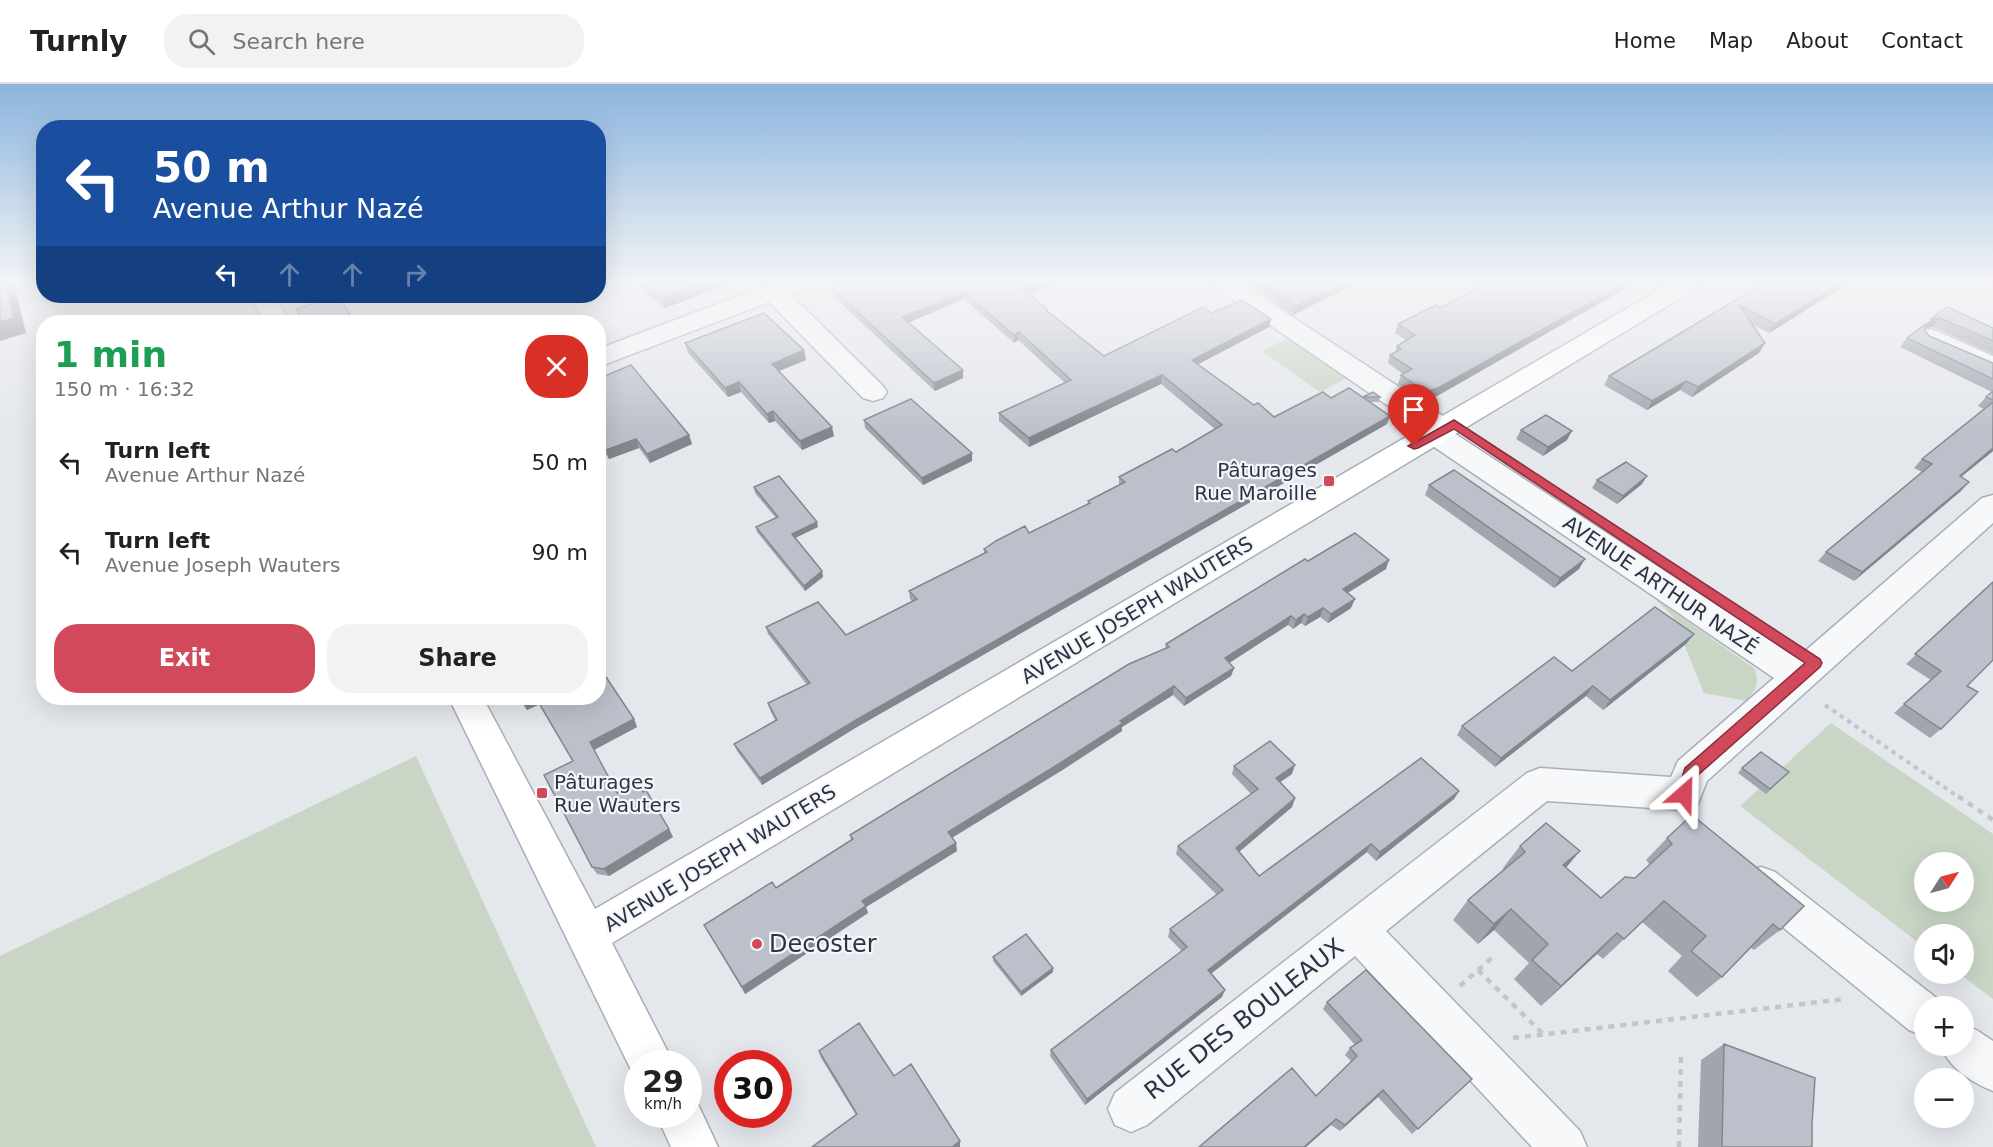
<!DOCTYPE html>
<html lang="en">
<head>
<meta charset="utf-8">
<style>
  body { margin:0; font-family:"DejaVu Sans",sans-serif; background:#f2f2f2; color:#222; height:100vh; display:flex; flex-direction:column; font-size:22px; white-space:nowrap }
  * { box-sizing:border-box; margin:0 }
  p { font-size:20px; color:#767676 }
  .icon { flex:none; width:33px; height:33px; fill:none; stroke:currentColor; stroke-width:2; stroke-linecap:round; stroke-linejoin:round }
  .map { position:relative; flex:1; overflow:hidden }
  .drawer { position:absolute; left:36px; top:231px; width:570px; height:390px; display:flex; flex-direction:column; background:#fff; border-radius:24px; box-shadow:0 6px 24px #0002 }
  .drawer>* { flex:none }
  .banner { position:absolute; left:36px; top:36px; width:570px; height:183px; border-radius:24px; box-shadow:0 6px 24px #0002; background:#1a4fa0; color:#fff; overflow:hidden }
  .needle { width:39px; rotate:54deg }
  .fabs { position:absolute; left:1914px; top:768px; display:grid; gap:12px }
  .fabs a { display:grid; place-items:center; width:60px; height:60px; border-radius:50%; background:#fff; box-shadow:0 6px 24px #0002; font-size:30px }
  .speed { position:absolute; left:624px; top:966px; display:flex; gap:12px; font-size:30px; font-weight:700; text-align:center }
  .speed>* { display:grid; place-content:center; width:78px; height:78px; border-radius:50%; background:#fff; box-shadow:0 6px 24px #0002; line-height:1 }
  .speed small { font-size:15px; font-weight:400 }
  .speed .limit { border:9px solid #d22; background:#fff; color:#111 }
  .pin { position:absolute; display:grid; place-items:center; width:51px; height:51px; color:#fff; margin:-62px -26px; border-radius:50% 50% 50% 0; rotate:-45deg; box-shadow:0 0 6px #0007 }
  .pin .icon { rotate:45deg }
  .me { position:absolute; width:66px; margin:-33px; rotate:25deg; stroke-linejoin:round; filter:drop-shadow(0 0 4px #0008) }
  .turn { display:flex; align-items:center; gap:21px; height:126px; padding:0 18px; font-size:27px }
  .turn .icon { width:78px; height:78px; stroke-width:2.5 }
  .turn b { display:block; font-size:42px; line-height:51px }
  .lanes { display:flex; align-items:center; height:57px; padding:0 18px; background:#0003; justify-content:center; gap:30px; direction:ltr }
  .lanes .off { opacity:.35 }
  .round { display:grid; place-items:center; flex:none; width:63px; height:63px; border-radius:24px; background:#f2f2f2 }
  .summary { display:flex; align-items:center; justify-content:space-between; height:102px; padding:0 18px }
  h1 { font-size:36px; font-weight:700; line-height:45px; color:#1e9e55 }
  .action { display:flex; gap:12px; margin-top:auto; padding:12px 18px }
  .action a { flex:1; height:69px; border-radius:24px; background:#d1495b; color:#fff; font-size:24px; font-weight:700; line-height:69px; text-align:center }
  .action a+a { background:#f2f2f2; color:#222 }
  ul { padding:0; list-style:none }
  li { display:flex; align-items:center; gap:18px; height:90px; padding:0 18px }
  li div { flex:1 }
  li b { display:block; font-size:22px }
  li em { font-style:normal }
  header { display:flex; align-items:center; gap:36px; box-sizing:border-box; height:84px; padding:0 30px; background:#fff; border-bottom:2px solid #e0e0e0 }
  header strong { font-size:28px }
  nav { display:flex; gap:33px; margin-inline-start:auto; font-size:21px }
  .search { width:420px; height:54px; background:#f2f2f2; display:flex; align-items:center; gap:15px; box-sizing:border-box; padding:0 21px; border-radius:24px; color:#767676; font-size:22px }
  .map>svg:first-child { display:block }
</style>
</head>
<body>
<header>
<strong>Turnly</strong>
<div class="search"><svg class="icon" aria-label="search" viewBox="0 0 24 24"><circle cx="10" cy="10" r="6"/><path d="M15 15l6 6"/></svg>Search here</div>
<nav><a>Home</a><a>Map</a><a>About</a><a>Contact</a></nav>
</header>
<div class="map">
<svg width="1993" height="1063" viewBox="0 0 1993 1063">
  <rect width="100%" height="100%" fill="#e4e7ec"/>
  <!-- green -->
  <path fill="#c9d6c5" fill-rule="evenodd" d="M1292 252 1351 292 1320 308 1262 267Z
    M1654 514 1755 585C1759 600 1757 605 1746 617L1704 609 1673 533Z
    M1831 639 1993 750V915L1960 890H1964V850H1924V863L1740 722ZM1924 778H1964V818H1924Z
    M416 672 596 1063H0V872Z"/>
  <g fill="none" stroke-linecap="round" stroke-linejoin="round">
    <defs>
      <path id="street" d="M773 199H807L804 204 790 210 883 302 887 308 883 314 873 317 863 314 769 218 598 283V265Z
        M1213 199H1241L1452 338 1456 345 1454 349 1797 574 1982 414 1993 411V439L1707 697 1697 722 1684 726 1547 717 1386 847 1580 1047 1587 1063H1532L1355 872 1147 1041 1131 1048 1115 1041 1108 1025 1115 1009 1527 689 1540 684 1671 693 1678 677 1774 594 1424 356 1420 349 1422 345 1216 204Z
        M1932 245 1993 272V290L1923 259 1919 253 1923 247Z
        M1761 783 1775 788 1939 916 1942 922H1924V952L1909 946 1747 814 1741 801 1747 788Z
        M1964 940 1978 947 1993 957V1007C1971 998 1949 984 1941 962H1964Z"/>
      <path id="secondary" d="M1671 199H1700L1697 204 612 859 674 980H638L636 996 449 614H483L595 825Z
        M250 212H275L290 238H265Z
        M688 1011 695 1014 718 1063H671L656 1030H688Z"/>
    </defs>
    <!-- street casing -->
    <use href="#street" stroke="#a9aeb7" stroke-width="3"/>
    <!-- secondary casing -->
    <use href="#secondary" stroke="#a9aeb7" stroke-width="3"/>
    <!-- path-far1 -->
    <path stroke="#c2c5cb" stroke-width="4" stroke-dasharray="4.5 4.5" stroke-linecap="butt" d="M1825 621 1960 714"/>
    <!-- path -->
    <path stroke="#c2c5cb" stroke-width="4.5" stroke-dasharray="6 6" stroke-linecap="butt" d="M1958 712 1993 736
      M1478 886 1543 950
      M1460 902 1495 871
      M1513 954 1845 915
      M1679 1063 1681 971"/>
    <!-- street -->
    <use href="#street" fill="#f7f8fa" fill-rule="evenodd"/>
    <!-- secondary -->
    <use href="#secondary" fill="#fff" fill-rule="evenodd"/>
  </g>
  <!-- wall -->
  <path fill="#a1a5ae" d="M640 199H729V200L665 224 641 204Z
    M1256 199H1357L1293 231 1255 204Z
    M1635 199 1437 312 1423 316 1398 300 1401 291 1403 290 1388 279 1390 271 1395 268 1397 262 1406 256 1395 249 1398 240 1440 224Z
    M1764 199H1849L1769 249 1752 240 1765 259 1759 269 1692 313 1680 306 1647 326 1604 301 1609 292Z
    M832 204 1029 210 1047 225V227L1104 272 1212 229 1271 235 1269 243 1198 280 1254 321 1274 333 1331 314 1380 313 1379 318H1369L1387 340 857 643 762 701 737 667 734 660 775 636 770 626 768 619 807 601 768 550 766 543 846 551 913 518 910 515 909 507 984 470V465L1029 449 1088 420V417L1119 401V393L1176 368 1215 345 1161 300 1029 363 999 337V329L1065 299 1018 256 1014 259 964 215 909 238 963 286V294L935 307 833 212Z
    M1947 223 1993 244V270L1933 243 1924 245 1929 252 1993 279V367L1961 393V407L1854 497 1818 477 1826 468 1922 388 1914 384 1922 375 1984 325 1978 322 1986 313 1992 308 1900 263 1907 254 1925 244 1931 235Z
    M685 259 804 266 806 276 779 287 834 352 802 366 775 337 769 339 741 308 728 313 688 269Z
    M598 295 689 351 692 360 650 379 639 364 609 375 598 359Z
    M864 336 972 377 923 401 865 344Z
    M1521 346 1567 356 1543 372 1516 355Z
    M1597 396 1642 400 1617 420 1592 404Z
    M1429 401 1579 485 1554 504 1425 411Z
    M754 403 818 443 795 454 822 487 823 493 805 507 757 448 756 443 776 434 755 409Z
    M1308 477 1386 485 1348 509 1351 524 1328 539 1320 533 1305 542 1301 539 1293 545 1288 541 1229 579 1234 584 1231 592 1184 622 1173 611 1122 643V647L1064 685 952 754 957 767 866 823 868 829 745 910 704 841 776 804 851 756 850 751 1165 565 1166 560Z
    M1993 498 1967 602 1941 645 1930 654 1894 629 1931 596 1906 580Z
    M1694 550 1686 560 1603 626 1586 612 1495 683 1457 651 1462 642 1572 587Z
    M519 614 634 635 637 643 594 666 617 709 643 708 669 745 673 753 609 792 597 790 592 783 573 677 540 620 527 626Z
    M1234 682 1292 690 1280 698 1295 714 1292 723 1239 768 1259 792 1459 707 1454 715 1376 777 1367 768 1211 890 1222 913 1085 1021 1050 972 1051 966 1182 867 1168 853 1170 845 1217 811 1176 770 1178 762 1251 710 1232 690Z
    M1742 684 1789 688 1766 710 1738 689Z
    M1667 754 1780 846 1754 866 1751 864 1722 893 1697 913 1668 887 1682 872 1642 838 1603 875 1597 870 1541 922 1514 895 1529 879 1494 846 1478 860 1453 836 1468 816 1504 785 1503 784 1520 762 1580 767 1566 784 1601 814 1635 794 1650 781 1646 776Z
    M993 873 1053 888 1021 912 993 877Z
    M1327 918 1472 995 1412 1050 1378 1013 1340 1047 1331 1041 1306 1063H1199L1316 1012 1352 978 1345 971 1350 964 1355 961 1323 925Z
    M1724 960 1812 1040V1063H1698L1701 976Z
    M819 967 894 992 960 1057V1063L856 1031 821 974Z"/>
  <!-- shaded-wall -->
  <path fill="#83868d" d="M6 199H14L26 249 0 257V238Z
    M704 199H729V200L665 224 662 214Z
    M1037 199H1055L1023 213V205Z
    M1343 199H1357L1293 231 1296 222Z
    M1625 199H1635L1437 312 1423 316 1426 308Z
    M1841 199H1849L1769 249 1775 240Z
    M964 208V215L903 241 902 233Z
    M1940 234 1933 243 1924 244 1931 235Z
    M1271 235 1269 243 1191 284 1192 276Z
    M1019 248 1018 256 1014 259V251Z
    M1765 259 1759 269 1692 313 1698 303Z
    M804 266 806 276 774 289 772 280Z
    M963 286V294L935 307 934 299Z
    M1162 291 1161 300 1029 363V354Z
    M1686 297 1680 306 1647 326 1652 317Z
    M739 298 741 308 728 313 725 304Z
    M773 327 775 337 769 339 767 330Z
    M1390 332 1387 340 857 643 762 701 760 694 856 636Z
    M832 343 834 352 802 366 800 357Z
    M1572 347 1567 356 1543 372 1548 363Z
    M689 351 692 360 650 379 647 370Z
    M636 355 639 364 609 375 606 366Z
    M1993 364V367L1951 401 1960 392Z
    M972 369V377L923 401 922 394Z
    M1647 392 1642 400 1617 420 1623 412Z
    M1969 398 1961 407 1854 497 1862 488Z
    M817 438 818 443 793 455 792 450Z
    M1585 475 1579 485 1554 504 1560 494Z
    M1389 476 1386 485 1339 514 1343 505Z
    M822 487 823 493 805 507 804 502Z
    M1355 515 1351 524 1328 539 1331 530Z
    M1323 524 1320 533 1305 542 1308 533Z
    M1304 530 1301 539 1293 545 1296 536Z
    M1291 532 1288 541 1223 583 1225 574Z
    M1694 550 1686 560 1603 626 1610 616Z
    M1234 584 1231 592 1184 622 1186 614Z
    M1174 602 1173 611 1122 643V647L1064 685 948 756V748Z
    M1593 602 1586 612 1495 683 1501 674Z
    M531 614H536L540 620 527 626 522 618Z
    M634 635 637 643 594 666 590 658Z
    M1295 681 1292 690 1273 703 1276 694Z
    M1459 707 1454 715 1376 777 1380 768Z
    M1295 714 1292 723 1233 773 1236 764Z
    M669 745 673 753 609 792 604 785Z
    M956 759 957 767 866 823 868 829 745 910 742 903 862 817Z
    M1371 760 1367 768 1205 894 1208 886Z
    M1580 767 1561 789 1563 781Z
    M1511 825 1494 846 1478 860 1494 840Z
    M1617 849 1597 870 1541 922 1561 902Z
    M1053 884V888L1021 912V908Z
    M1225 906 1222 913 1085 1021 1087 1015Z
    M1383 1006 1378 1013 1340 1047 1345 1041Z
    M1336 1035 1331 1041 1306 1063H1304Z
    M960 1057V1063H952Z"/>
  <!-- building -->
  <path fill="#bbc0ca" stroke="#83868d" stroke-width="1.5" d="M0 199H6L14 234 0 238Z
    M644 199H704L662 214Z
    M845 199H1037L1023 205 1047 225 1046 226 1104 272 1203 223 1212 229 1242 216 1271 235 1192 276 1254 321 1258 319 1274 333 1323 308 1331 314 1349 304 1390 332 856 636 760 694 734 660 777 636 768 619 810 599 766 543 818 518 846 551 917 515 909 507 987 468 984 465 996 457 1025 442 1029 449 1090 419 1088 417 1125 398 1119 393 1172 365 1176 368 1222 341 1162 291 1029 354 999 329 1071 296 1019 248 1014 251 964 208 902 233 963 286 934 299 832 204Z
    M1261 199H1343L1296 222Z
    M1488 199H1625L1440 303 1426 308 1401 291 1412 285 1390 271 1401 265 1397 262 1415 251 1398 240 1436 221 1440 224Z
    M1764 199H1841L1775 240 1739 221 1765 259 1698 303 1686 297 1652 317 1609 292Z
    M338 212 355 238H303L296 225Z
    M1947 223 1993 244V257L1940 234 1931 235Z
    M764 229 804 266 772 280 832 343 800 357 773 327 767 330 739 298 725 304 685 259Z
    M1927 239 1924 245 1929 252 1993 279V295L1907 254Z
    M631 281 689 351 647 370 636 355 606 366 598 355V295Z
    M1993 307V316L1986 313Z
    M1373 308 1380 313H1363Z
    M911 315 972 369 922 394 864 336Z
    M1993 318V364L1960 392 1969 398 1862 488 1826 468 1932 380 1922 375Z
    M1546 331 1572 347 1548 363 1521 346Z
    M1626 378 1647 392 1623 412 1597 396Z
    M1454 386 1585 475 1560 494 1429 401Z
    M779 392 817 438 792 450 822 487 804 502 756 443 778 433 754 403Z
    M1355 449 1389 476 1343 505 1355 515 1331 530 1323 524 1308 533 1304 530 1296 536 1291 532 1225 574 1234 584 1186 614 1174 602 1120 637 1123 639 1065 676 948 748 956 759 862 817 866 822 742 903 704 841 772 798 776 804 853 755 850 751 1129 580 1169 563 1166 560 1305 475 1308 477Z
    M1993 498V576L1967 602 1978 608 1941 645 1904 620 1941 587 1915 570Z
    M1655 523 1694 550 1610 616 1593 602 1501 674 1462 642 1554 573 1572 587Z
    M598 581 634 635 590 658 617 709 638 698 643 708 646 706 669 745 604 785 592 783 544 691 573 677 536 614H598Z
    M519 614H531L522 618Z
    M1270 657 1295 681 1276 694 1295 714 1236 764 1259 792 1421 674 1459 707 1380 768 1371 760 1208 886 1225 906 1087 1015 1051 966 1187 863 1170 845 1223 806 1178 762 1258 705 1234 682Z
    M1761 668 1789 688 1770 705 1742 684Z
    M1692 731 1804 822 1780 846 1773 840 1722 893 1691 867 1706 852 1664 817 1624 855 1617 849 1561 902 1532 876 1548 860 1511 825 1494 840 1468 816 1525 768 1520 762 1546 739 1580 767 1563 781 1601 814 1625 793 1635 794 1672 760 1667 754Z
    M1026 850 1053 884 1021 908 993 873Z
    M1366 886 1472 995 1418 1045 1383 1006 1345 1041 1336 1035 1304 1063H1199L1292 984 1316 1012 1357 972 1350 964 1362 956 1327 918Z
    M859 939 894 992 911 980 960 1057 952 1063H812L857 1030 819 967Z
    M1724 960 1815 994 1812 1040V1063H1722Z"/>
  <!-- sky -->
  <linearGradient id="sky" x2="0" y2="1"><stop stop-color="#8bb4dd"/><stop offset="0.57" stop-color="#f3f4f6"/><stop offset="1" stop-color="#f3f4f6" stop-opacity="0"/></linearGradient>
  <rect width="1993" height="348" fill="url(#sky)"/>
  <!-- route -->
  <path fill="#d1495b" stroke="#882f3b" stroke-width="1.5" d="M1454 336 1820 575 1822 579 1820 583 1697 692 1690 714 1684 716 1679 714 1677 710 1685 684 1805 579 1454 345 1418 364 1414 365 1408 362Z"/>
  <!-- markers -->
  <g fill="#d1495b" stroke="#f4f6f9" stroke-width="2">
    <rect x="1323" y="391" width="12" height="12" rx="3"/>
    <rect x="536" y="703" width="12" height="12" rx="3"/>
    <circle cx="757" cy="860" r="6"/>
  </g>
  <g text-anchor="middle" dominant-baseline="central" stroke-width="4.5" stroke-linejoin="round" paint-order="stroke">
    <!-- poi labels -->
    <g font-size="20" fill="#2b3445" stroke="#f4f6f9" text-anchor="end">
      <text x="1317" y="386">Pâturages<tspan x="1317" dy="23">Rue Maroille</tspan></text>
      <text x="554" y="698" text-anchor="start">Pâturages<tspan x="554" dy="23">Rue Wauters</tspan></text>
    </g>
    <!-- street labels -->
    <g font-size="20" fill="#2b3445" stroke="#f4f6f9">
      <text transform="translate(1661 501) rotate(34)">AVENUE ARTHUR NAZÉ</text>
      <text transform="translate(1137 526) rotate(-31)">AVENUE JOSEPH WAUTERS</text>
      <text transform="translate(720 774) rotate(-31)">AVENUE JOSEPH WAUTERS</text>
    </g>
    <!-- near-poi labels -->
    <g font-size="24" fill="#2b3445" stroke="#f4f6f9" text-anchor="start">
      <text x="769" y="860">Decoster</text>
    </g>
    <!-- near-street labels -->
    <g font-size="24" fill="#2b3445" stroke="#f4f6f9">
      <text transform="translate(1244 935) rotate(-38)">RUE DES BOULEAUX</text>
    </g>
  </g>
</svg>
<div class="fabs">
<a><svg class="needle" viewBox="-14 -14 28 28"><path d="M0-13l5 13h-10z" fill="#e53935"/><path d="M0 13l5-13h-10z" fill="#767676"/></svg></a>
<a><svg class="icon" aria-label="sound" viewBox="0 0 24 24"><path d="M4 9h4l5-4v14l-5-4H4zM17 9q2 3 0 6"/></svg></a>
<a>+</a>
<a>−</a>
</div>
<div class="speed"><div>29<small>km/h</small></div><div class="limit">30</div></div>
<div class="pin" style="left:1414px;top:362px;background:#d93025"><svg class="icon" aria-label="arrive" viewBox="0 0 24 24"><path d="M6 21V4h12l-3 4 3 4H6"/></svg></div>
<svg class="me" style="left:1684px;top:710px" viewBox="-20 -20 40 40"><path d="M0-17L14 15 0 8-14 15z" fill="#d1495b" stroke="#fff" stroke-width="4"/></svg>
<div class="banner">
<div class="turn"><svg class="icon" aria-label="left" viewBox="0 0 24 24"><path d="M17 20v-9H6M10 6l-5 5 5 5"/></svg><div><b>50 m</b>Avenue Arthur Nazé</div></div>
<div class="lanes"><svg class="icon" aria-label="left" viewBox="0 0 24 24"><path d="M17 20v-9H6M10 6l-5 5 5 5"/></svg><svg class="icon off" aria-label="ahead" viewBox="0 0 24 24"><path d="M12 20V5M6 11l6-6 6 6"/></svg><svg class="icon off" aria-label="ahead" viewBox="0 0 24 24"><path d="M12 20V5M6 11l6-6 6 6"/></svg><svg class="icon off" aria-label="right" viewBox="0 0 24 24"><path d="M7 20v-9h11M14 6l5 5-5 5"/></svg></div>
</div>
<section class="drawer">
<div class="summary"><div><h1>1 min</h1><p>150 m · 16:32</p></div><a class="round" style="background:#d93025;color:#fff"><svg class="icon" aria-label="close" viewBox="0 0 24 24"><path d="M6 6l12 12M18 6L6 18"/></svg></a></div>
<ul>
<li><svg class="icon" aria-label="left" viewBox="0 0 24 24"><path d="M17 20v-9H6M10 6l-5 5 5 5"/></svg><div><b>Turn left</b><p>Avenue Arthur Nazé</p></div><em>50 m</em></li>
<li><svg class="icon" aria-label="left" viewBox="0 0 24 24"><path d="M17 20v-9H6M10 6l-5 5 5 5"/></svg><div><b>Turn left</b><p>Avenue Joseph Wauters</p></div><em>90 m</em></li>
</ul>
<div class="action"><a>Exit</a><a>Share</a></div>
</section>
</div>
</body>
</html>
